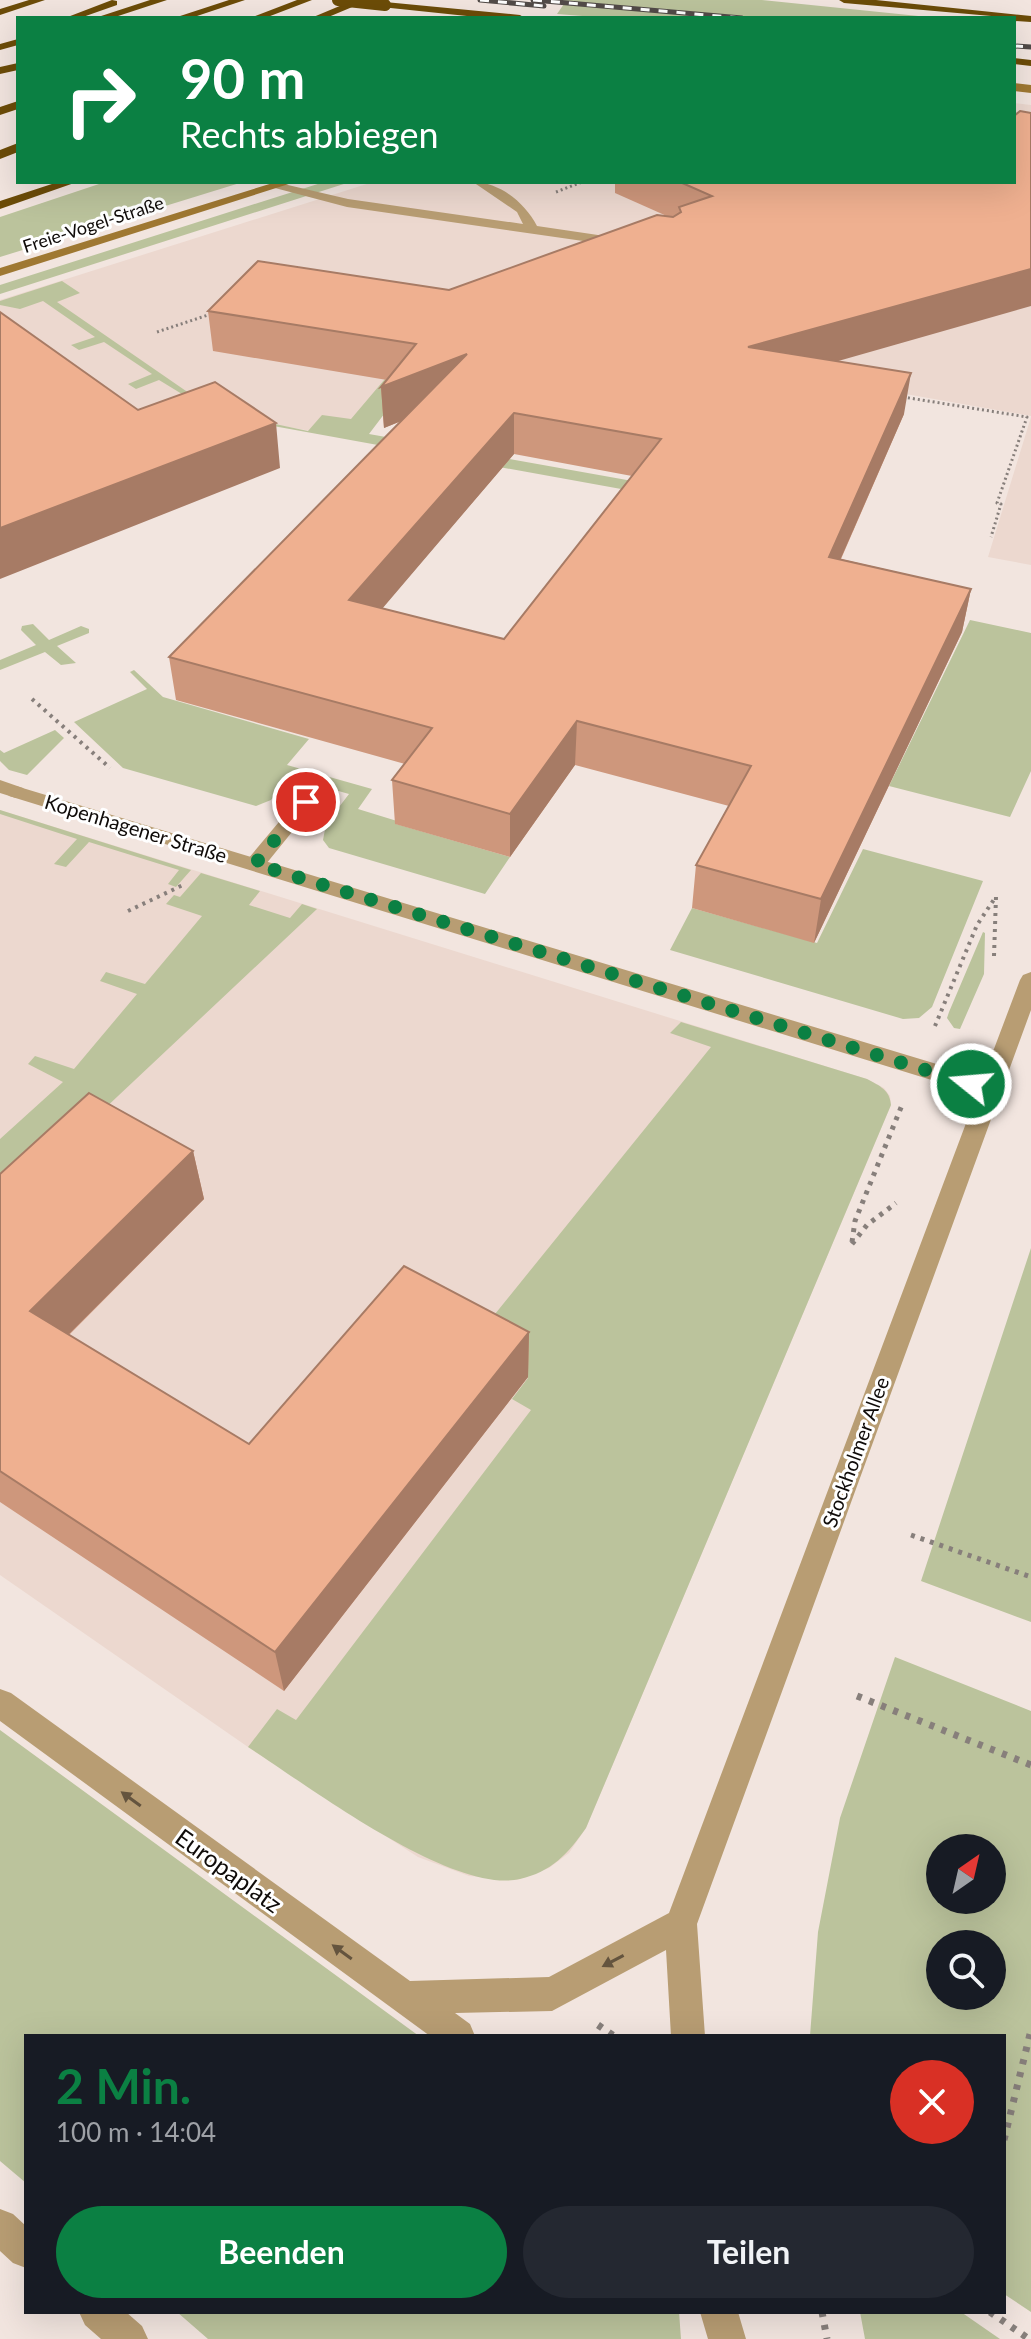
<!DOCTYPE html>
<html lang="de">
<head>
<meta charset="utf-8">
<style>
  body { margin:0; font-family:Lato,sans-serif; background:#242831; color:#f1f3f6; height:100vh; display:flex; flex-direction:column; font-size:30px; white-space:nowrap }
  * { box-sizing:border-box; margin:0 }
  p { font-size:26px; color:#9ea1a6 }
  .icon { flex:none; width:44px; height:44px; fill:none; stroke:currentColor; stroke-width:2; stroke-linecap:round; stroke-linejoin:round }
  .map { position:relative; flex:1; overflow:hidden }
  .drawer { position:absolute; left:24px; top:2034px; width:982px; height:280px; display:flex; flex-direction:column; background:#171b24; border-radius:0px; box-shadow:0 8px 32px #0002 }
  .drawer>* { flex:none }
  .banner { position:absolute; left:16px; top:16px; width:1000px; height:168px; border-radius:0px; box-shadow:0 8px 32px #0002; background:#0b8043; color:#fff; overflow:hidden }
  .needle { width:52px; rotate:34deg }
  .tools { position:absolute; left:926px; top:1834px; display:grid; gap:16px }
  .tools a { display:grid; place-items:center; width:80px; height:80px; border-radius:50%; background:#171b24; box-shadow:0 8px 32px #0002; font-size:40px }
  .pin { position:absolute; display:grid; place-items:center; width:68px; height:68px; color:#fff; margin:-34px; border:4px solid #fff; border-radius:50%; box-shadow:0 2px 8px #0007 }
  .me { position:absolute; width:88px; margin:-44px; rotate:287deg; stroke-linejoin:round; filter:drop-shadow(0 0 6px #0008) }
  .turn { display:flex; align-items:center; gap:28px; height:168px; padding:0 32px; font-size:36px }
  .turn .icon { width:104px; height:104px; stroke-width:2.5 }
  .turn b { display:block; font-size:56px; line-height:68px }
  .round { display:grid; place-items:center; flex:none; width:84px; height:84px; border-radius:42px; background:#242831 }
  .head { display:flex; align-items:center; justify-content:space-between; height:136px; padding:0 32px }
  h1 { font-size:48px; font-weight:700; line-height:60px; color:#0b8043 }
  .button { display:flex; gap:16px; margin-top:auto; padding:16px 32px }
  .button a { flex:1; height:92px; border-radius:48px; background:#0b8043; color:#fff; font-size:32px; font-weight:700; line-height:92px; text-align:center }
  .button a+a { background:#242831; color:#f1f3f6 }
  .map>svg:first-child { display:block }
</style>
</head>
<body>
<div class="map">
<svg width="1031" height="2339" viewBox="0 0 1031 2339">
  <rect width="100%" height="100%" fill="#f2e5df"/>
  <!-- built -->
  <path fill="#ecd8cf" d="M1014 103 1031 105V416L467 317 356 439 242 419 0 509V300L373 182H1014Z
    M1031 417V565L988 557Z
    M0 810 867 1079 884 1088 890 1096 891 1105 586 1828 569 1853 549 1868 517 1880 469 1876 418 1857 248 1747 0 1575Z"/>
  <!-- green -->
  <path fill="#bbc39c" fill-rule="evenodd" d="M559 0H762L938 18H608L557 14 566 1Z
    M105 182H243L0 257V217Z
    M324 182H350L0 294V285Z
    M62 281 80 293 57 302 215 411 308 431 322 415 351 419 401 360 391 405 369 434 857 521 853 531 218 416 159 380 136 389 128 384 152 374 104 342 79 350 71 345 95 337 43 301 20 309 0 305V301Z
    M970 620 1031 633V771L1010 817 889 786Z
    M33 624 49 640 81 626 89 629V633L57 646 76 663 61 665 45 652 0 670V660L36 645 21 630 22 626Z
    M134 670 163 697 309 739 287 765 372 789 358 809 397 821 396 824 510 857 485 894 329 848 323 840 326 824 349 794 289 777 271 800 256 806 123 768 74 722 147 689 130 672Z
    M55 730 64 738 27 775 9 770 0 761V750L4 753Z
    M0 810 191 870 176 887 168 884 179 870 89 842 66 867 54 864 77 839 0 814Z
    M863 849 983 881 932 1007 919 1018 903 1019 670 950 692 908 817 943Z
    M201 873 260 891 249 905 290 918 302 904 317 909 101 1112 0 1184V1139L63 1082 28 1064 35 1056 74 1069 137 994 100 981 106 972 145 984 202 916 166 904 174 895 180 897Z
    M983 932 985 933 984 974 960 1029 954 1028 947 1018 949 1012Z
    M681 1022 867 1079C880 1086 890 1090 891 1105L586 1828C568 1854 551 1872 520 1879 452 1895 307 1785 248 1747L277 1709 296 1720 531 1410 512 1399 528 1378 478 1335 711 1047 670 1033Z
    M1031 1248V1622L921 1581Z
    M895 1657 1031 1711V2312L1004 2294V2036H810L818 1932 840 1818ZM940 1848H992V1900H940ZM940 1944H992V1996H940Z
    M0 1730 419 2036H26V2183L0 2161Z
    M177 2312H679L681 2339H208Z
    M860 2312H961L1000 2339H865Z"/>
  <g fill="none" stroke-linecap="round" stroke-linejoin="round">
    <!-- path-far3 -->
    <path stroke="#877f7b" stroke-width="3" stroke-dasharray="2 3" stroke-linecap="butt" d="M556 192 582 182
      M157 332 214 313
      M903 397 1027 417 997 503 1001 504 991 537"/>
    <!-- path-far2 -->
    <path stroke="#877f7b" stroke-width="4" stroke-dasharray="3 5" stroke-linecap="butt" d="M32 699 110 768
      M128 911 183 885
      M994 956 996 897
      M935 1026 977 925 995 898"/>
    <!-- path-far1 -->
    <path stroke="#877f7b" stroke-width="5" stroke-dasharray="4 6" stroke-linecap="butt" d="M852 1242 855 1221 902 1105
      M852 1244 867 1225 896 1203
      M911 1535 1031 1577"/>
    <!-- path -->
    <path stroke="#877f7b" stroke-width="7" stroke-dasharray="5 8" stroke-linecap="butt" d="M857 1696 1031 1765
      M598 2025 614 2036
      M1004 2140 1031 2030
      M822 2312 827 2339
      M990 2312 1029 2339"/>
    <!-- lane -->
    <path fill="#b89d73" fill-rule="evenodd" d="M275 182 348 199 523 224 517 212 473 182C500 182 525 203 537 226L625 239 632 243 625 247 347 207 275 188Z
      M0 780 23 788 26 792 16 798 0 793Z
      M306 796 316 802 313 806 262 869H248L245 864 248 859 299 798Z"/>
    <!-- street -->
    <path fill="#b89d73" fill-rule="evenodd" d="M16 786 983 1078 1020 980 1023 975 1031 972V1010L697 1924 705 2036H671L666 1950 552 2011 455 2013 470 2024 475 2036H430L0 1721V1689L11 1693 410 1981 549 1977 669 1913 977 1094 9 796 6 792Z
      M0 2209 13 2214 26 2226V2268L13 2263 0 2251Z
      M79 2312H126L142 2326 148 2339H101L85 2325Z
      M700 2312H738L746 2339H708Z"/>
    <!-- secondary -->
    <path fill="#9f7832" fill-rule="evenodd" d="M1014 83 1031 85V93L1014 91Z
      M276 182H295L0 276V268Z"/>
    <!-- highway -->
    <path fill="#6c4c08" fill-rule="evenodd" d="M29 0H45L0 15V9Z
      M112 0 117 1V5L80 18H65Z
      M150 0H167L112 18H95Z
      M229 0H245L191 18H174Z
      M297 0H312L265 18H250Z
      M354 0H369L326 18H311Z
      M839 0H876L1031 16V22L1014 21V18L844 3Z
      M385 2 520 15 525 18H486L381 7V3Z
      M18 39V45L0 50V44Z
      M1014 58 1031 60V66L1014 64Z
      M18 63V70L0 74V67Z
      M18 101V109L0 115V107Z
      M18 143V152L0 159V150Z
      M58 182H77L0 209V201Z"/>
    <defs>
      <path id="rail" d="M480 0 544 6
        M533 0 742 18
        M1014 46 1031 47"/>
    </defs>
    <!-- rail casing -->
    <use href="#rail" stroke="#524b48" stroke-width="5"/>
    <!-- rail -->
    <use href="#rail" stroke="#fff" stroke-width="3" stroke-dasharray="9" stroke-linecap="butt"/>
    <!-- highway-bridge -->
    <path stroke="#6c4c08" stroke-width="12" d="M338 0 385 5"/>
  </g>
  <!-- wall -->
  <path fill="#ce977c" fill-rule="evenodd" d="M615 182H1014L837 361 904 414 841 559 971 589 962 632 814 943 692 908 696 865 729 806 575 765 510 857 395 824 392 780 405 764 176 700 169 657 401 421 384 428 381 387 387 380 213 351 208 311 449 290 669 217 615 193ZM514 454 632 476 504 639 382 608Z
    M193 1151 204 1199 69 1335 249 1444 529 1332 528 1377 284 1691 0 1502V1174Z"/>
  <!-- shaded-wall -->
  <path fill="#a77b65" d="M1031 269V306L744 388 748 347Z
    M467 354 468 394 384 428 381 387Z
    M911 373 904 414 823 599 829 557Z
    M514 413V454L353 643 349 600Z
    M276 423 280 468 0 579V528Z
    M971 589 962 632 814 943 821 899Z
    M577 721 575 765 510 857V814Z
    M193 1151 204 1199 46 1357 30 1311Z
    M529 1332 528 1377 284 1691 275 1652Z"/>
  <!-- building -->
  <path fill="#efb090" stroke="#a77b65" stroke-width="2" fill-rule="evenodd" d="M1020 111 1031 113V269L748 347 911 373 829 557 971 589 821 899 696 865 751 766 577 721 510 814 392 780 432 728 169 657 467 354 381 387 416 344 208 311 258 261 449 290 657 215 673 217 681 212 679 207 712 196 680 182H1014V116ZM514 413 661 439 504 639 349 600Z
    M0 312 138 410 215 382 276 423 0 528Z
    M89 1093 193 1151 30 1311 249 1444 404 1266 529 1332 275 1652 0 1471V1174Z"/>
  <!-- one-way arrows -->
  <defs><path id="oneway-solid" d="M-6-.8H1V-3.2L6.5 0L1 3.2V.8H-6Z" transform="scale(2)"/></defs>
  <g fill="#64543e">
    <use href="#oneway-solid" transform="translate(131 1799) rotate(-144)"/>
    <use href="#oneway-solid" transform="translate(342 1952) rotate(-144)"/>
    <use href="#oneway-solid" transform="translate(613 1961) rotate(152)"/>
  </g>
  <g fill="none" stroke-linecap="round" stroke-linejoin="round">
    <!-- route -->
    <path stroke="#0b8043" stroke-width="14" stroke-dasharray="0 25.2" d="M306 802 255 864 971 1084"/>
  </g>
  <g text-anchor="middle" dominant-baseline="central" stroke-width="6" stroke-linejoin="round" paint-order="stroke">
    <!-- far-street labels -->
    <g font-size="18" fill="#0f0b09" stroke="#fff">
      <text transform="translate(93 224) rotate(-18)">Freie-Vogel-Straße</text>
    </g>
    <!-- street labels -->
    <g font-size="20" fill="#0f0b09" stroke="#fff">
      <text transform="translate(136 828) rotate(17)">Kopenhagener Straße</text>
      <text transform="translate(855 1452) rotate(-70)">Stockholmer Allee</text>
    </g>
    <!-- near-street labels -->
    <g font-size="24" fill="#0f0b09" stroke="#fff">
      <text transform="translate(229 1870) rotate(36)">Europaplatz</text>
    </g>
  </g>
</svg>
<div class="tools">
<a><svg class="needle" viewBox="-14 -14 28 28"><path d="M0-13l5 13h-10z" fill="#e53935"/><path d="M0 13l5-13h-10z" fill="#9ea1a6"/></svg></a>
<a><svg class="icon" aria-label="search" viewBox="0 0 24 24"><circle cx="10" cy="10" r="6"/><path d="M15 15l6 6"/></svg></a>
</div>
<div class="pin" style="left:306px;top:802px;background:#d93025"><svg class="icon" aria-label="arrive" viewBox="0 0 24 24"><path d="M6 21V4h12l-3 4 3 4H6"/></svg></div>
<svg class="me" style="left:971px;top:1084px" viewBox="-20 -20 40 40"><circle r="17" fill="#0b8043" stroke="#fff" stroke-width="3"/><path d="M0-11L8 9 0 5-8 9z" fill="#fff"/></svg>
<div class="banner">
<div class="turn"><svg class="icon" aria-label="right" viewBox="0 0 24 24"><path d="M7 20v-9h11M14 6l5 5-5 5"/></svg><div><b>90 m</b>Rechts abbiegen</div></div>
</div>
<section class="drawer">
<div class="head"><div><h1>2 Min.</h1><p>100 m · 14:04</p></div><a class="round" style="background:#d93025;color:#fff"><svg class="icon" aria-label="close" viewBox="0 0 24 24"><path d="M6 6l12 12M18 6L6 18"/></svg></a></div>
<div class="button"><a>Beenden</a><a>Teilen</a></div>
</section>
</div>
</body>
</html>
